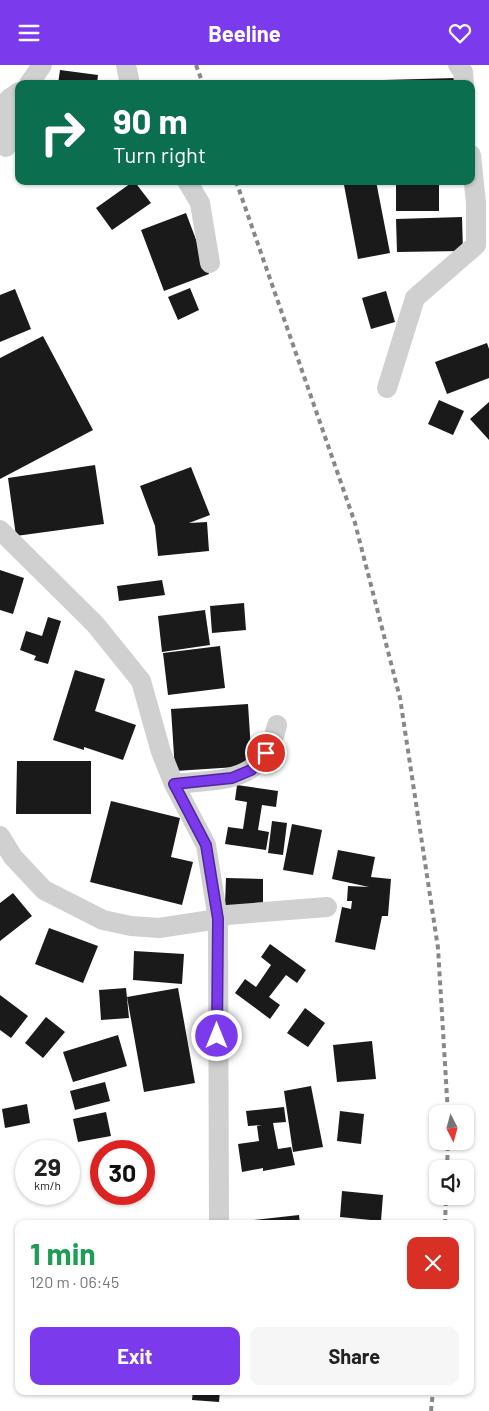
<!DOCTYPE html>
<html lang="en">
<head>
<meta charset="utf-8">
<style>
  body { margin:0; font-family:Barlow,sans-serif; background:#f6f6f6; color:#222; height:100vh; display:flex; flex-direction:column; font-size:19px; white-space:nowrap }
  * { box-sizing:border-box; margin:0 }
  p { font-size:16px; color:#767676 }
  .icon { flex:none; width:28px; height:28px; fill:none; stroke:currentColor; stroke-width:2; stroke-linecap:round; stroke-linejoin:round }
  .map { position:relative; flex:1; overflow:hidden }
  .sheet { position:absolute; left:15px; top:1155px; width:459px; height:175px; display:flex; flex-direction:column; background:#fff; border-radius:10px; box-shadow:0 1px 4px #0004 }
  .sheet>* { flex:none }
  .hud { position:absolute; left:15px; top:15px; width:460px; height:105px; border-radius:10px; box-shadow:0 1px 4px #0004; background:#0b6e4f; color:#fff; overflow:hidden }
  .needle { width:32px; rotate:174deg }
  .buttons { position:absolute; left:429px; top:1040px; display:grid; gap:10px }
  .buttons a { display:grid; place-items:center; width:45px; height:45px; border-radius:10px; background:#fff; box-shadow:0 1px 4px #0004; font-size:25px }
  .speed { position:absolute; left:15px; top:1075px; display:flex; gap:10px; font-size:25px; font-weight:700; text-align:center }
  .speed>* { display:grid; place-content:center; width:65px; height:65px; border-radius:50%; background:#fff; box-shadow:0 1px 4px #0004; line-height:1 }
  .speed small { font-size:12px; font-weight:400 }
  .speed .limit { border:8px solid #d22; background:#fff; color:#111 }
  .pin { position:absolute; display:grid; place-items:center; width:42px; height:42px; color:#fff; margin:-21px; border:2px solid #fff; border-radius:50%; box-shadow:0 1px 5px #0007 }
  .me { position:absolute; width:55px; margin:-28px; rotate:0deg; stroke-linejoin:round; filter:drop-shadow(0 0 4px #0008) }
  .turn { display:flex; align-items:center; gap:18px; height:105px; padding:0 15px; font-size:22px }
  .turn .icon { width:65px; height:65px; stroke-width:2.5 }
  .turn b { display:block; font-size:35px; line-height:42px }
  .round { display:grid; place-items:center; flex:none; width:52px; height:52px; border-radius:10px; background:#f6f6f6 }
  .summary { display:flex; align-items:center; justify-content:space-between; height:85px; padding:0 15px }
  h1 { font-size:30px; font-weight:700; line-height:38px; color:#1e9e55 }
  .button { display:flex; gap:10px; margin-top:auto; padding:10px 15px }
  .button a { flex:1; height:58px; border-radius:10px; background:#7c3aed; color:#fff; font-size:20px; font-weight:700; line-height:58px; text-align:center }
  .button a+a { background:#f6f6f6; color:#222 }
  header { display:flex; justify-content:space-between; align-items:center; height:65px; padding:0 15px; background:#7c3aed; color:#fff; font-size:22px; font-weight:700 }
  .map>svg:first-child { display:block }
</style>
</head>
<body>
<header><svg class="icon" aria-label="menu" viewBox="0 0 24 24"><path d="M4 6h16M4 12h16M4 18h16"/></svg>Beeline<svg class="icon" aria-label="heart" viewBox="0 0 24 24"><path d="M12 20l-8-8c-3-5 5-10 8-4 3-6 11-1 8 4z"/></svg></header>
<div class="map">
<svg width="489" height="1346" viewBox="0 0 489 1346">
  <rect width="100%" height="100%" fill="#fff"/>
  <!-- building -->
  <path fill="#1a1a1a" d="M60 5 98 10 97 19H58Z
    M456 13V19H384V15Z
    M134 116 151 138 112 165 96 143Z
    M363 116H376L390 188 358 194 344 120Z
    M396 120H439V146H396Z
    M186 148 209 209 164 226 141 165Z
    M462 152 463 186 397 187 396 154Z
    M190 223 199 245 178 255 168 232Z
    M15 224 31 264 0 277V230Z
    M386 226 395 257 371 264 362 233Z
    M43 271 93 365 0 414V293Z
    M487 278 489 284V313L447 329 435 297Z
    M439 335 464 346 453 370 428 359Z
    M489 337V375L470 354Z
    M95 400 104 459 16 471 8 413Z
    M191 402 210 450 189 458 207 457 209 486 158 491 155 461 140 421Z
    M0 505 24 513 13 549 0 545Z
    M162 515 165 530 119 536 117 521Z
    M244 538 246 565 212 568 210 541Z
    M205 545 210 580 162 587 158 551Z
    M48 552 61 556 48 599 34 595 36 591 20 585 26 566 42 571Z
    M220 581 225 623 168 630 163 588Z
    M75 605 105 614 95 646 136 660 123 695 84 682V685L53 675Z
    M248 639 252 701 175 706 171 644Z
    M17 696H91V749H16Z
    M237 720 278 726 276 742 262 740 258 765 269 767 266 785 225 779 228 762 243 764 247 737 235 735Z
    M111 736 180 753 171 792 193 797 182 840 90 817Z
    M272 756 287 758 283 790 268 788Z
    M292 759 322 765 313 810 283 805Z
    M338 785 375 792 371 812 391 814 388 851H382L375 885 335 877 342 842 351 844 352 836H347L348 821 369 822 332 814Z
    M226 813 263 814V842L225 840Z
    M13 828 32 851 0 876V838Z
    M49 863 98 881 83 918 35 899Z
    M270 879 306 905 297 918 286 910 269 932 280 940 270 954 235 928 245 914 256 922 271 900 261 892Z
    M134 886 184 889 182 919 133 915Z
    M126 923 129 953 101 955 99 925Z
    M178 923 195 1018 144 1027 127 932Z
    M0 930 28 951 11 973 0 965Z
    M305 943 325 958 308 982 287 968Z
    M46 952 65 967 43 993 25 978Z
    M118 970 127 1001 73 1017 63 987Z
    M372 976 376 1014 337 1017 333 980Z
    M105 1017 110 1036 75 1045 70 1026Z
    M311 1021 323 1082 293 1087 284 1026Z
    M27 1039 30 1058 5 1063 2 1044Z
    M284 1042 286 1057 273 1058 278 1084 291 1082 295 1100 263 1106V1103L242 1107 238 1079 259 1076 257 1061 262 1060 248 1061 246 1046Z
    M340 1046 364 1049 361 1079 337 1076Z
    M106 1047 111 1071 78 1077 73 1054Z
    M342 1126 383 1130 381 1156 340 1152Z
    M299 1150 300 1159H255L254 1155Z
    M193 1326H220L219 1337 192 1335Z"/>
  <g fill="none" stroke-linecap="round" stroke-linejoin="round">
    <!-- minor -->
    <path stroke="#d0d0d0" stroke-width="20" d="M126 0 130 19
      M458 0 463 7 464 19
      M29 19 42 0
      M6 82V44L9 34 19 27
      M187 116 200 138 210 198
      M387 323 415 233 476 180V138L471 90
      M0 465 95 559 141 616 161 687 174 719 206 780 218 854 219 1159
      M174 719C223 714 264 719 277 660
      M0 771 13 792 44 825 103 855 131 861 159 863 218 854 227 850 327 842"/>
    <!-- rail -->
    <path stroke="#888" stroke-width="4" stroke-dasharray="5 4" stroke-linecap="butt" d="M196 0 203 19
      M236 116 355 458 400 633 438 883 448 1049
      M447 1104 448 1076
      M445 1159 446 1131
      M431 1346 433 1326"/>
  </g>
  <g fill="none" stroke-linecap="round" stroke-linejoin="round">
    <defs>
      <path id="route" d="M217 971 218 854 206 780 174 719 232 713 251 705 266 688"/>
    </defs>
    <!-- route casing -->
    <use href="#route" stroke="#51269a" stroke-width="12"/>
    <!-- route -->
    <use href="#route" stroke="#7c3aed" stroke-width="9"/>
  </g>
</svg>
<div class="buttons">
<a><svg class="needle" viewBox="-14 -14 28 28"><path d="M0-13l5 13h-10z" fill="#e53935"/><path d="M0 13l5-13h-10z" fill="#767676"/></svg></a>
<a><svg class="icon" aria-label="sound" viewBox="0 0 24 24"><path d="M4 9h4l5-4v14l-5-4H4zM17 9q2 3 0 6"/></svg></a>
</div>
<div class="speed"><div>29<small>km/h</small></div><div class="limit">30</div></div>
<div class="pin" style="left:266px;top:688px;background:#d93025"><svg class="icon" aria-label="arrive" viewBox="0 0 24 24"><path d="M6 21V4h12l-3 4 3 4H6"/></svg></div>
<svg class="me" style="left:217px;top:971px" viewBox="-20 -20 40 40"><circle r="17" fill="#7c3aed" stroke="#fff" stroke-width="3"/><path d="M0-11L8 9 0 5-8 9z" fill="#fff"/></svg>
<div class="hud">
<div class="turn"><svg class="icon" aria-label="right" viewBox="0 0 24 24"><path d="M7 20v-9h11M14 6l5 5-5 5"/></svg><div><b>90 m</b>Turn right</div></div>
</div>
<section class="sheet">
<div class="summary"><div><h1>1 min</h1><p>120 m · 06:45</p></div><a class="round" style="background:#d93025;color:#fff"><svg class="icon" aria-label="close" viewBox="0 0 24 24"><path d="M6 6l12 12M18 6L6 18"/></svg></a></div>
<div class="button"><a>Exit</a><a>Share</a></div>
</section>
</div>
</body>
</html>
